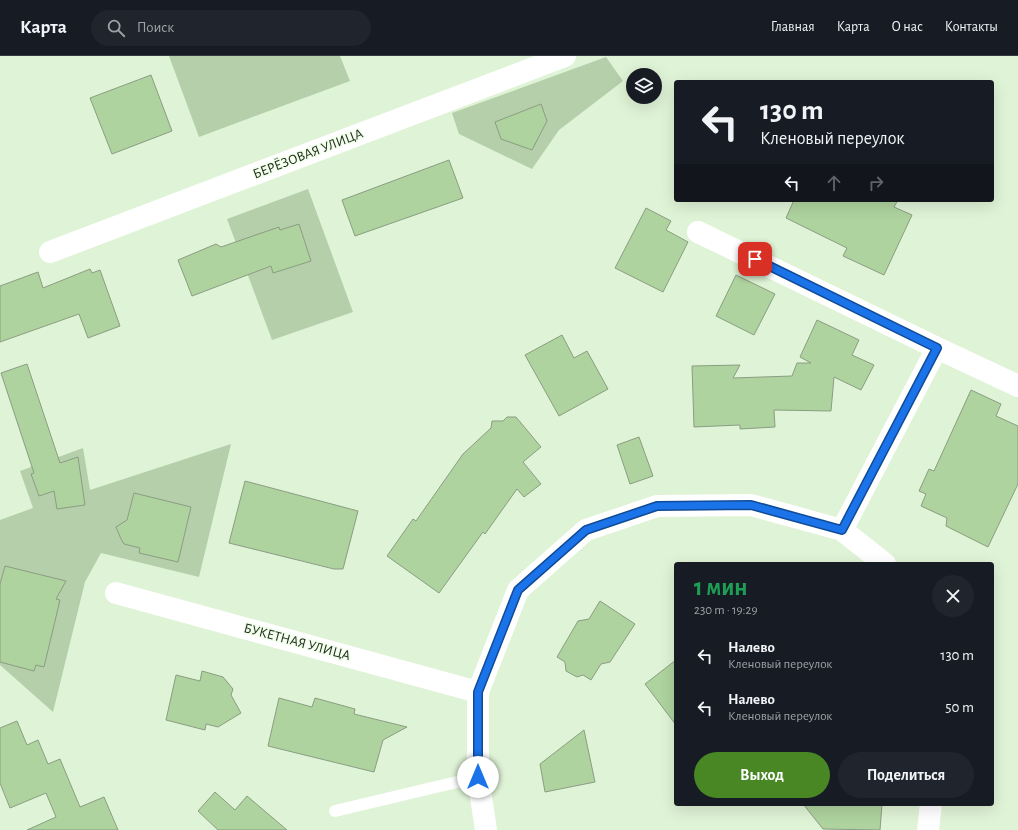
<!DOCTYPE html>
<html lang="ru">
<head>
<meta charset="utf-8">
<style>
  body { margin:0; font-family:"Alegreya Sans",sans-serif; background:#20242c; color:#f1f3f6; height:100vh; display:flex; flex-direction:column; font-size:15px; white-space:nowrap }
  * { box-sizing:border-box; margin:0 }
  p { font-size:13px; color:#9ea1a6 }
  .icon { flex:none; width:22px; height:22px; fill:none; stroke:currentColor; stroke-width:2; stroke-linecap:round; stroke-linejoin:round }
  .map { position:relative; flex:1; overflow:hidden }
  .side { position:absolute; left:674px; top:506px; width:320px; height:244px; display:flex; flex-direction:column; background:#171b24; border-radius:4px; box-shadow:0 4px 16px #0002 }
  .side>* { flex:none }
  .guide { position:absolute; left:674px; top:24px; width:320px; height:122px; border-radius:4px; box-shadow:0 4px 16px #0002; background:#171b24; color:#f1f3f6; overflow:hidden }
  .controls { position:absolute; left:626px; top:12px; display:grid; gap:8px }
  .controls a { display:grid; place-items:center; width:36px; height:36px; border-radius:50%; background:#171b24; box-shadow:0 4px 16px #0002; font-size:20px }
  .pin { position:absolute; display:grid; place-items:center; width:34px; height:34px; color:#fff; margin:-17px; border-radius:8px; box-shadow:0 2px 6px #0006 }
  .me { position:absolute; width:44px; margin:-22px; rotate:0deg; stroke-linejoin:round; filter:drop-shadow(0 0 3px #0008) }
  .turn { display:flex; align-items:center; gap:14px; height:84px; padding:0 20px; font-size:18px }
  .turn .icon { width:52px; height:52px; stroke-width:2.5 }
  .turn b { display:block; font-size:28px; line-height:34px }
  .lanes { display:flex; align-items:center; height:38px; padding:0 20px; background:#0003; justify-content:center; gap:20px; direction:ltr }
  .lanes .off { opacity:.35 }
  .round { display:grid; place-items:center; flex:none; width:42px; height:42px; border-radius:21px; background:#20242c }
  .overview { display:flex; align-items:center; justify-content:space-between; height:68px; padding:0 20px }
  h1 { font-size:24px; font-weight:700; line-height:30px; color:#1e9e55 }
  .action { display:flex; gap:8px; margin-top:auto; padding:8px 20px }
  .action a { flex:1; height:46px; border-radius:24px; background:#498725; color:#fff; font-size:16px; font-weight:700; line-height:46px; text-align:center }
  .action a+a { background:#20242c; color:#f1f3f6 }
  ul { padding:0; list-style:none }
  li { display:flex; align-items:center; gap:12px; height:52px; padding:0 20px }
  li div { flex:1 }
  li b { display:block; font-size:15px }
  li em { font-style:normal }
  header { display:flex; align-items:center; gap:24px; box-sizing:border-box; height:56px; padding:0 20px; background:#171b24; border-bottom:1px solid #363941 }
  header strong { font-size:19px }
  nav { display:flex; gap:22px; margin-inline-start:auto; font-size:14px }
  .search { width:280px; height:36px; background:#20242c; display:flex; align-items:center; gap:10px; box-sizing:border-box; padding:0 14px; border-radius:22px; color:#9ea1a6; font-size:15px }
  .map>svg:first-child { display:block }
</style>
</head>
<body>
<header>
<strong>Карта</strong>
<div class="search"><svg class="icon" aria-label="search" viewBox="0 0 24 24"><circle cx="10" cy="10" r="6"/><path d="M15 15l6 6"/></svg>Поиск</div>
<nav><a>Главная</a><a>Карта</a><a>О нас</a><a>Контакты</a></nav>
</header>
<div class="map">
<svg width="1018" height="774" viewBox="0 0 1018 774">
  <rect width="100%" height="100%" fill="#dff3d6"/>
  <!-- green -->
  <path fill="#b5cfab" d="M169 0H340L350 25 199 81Z
    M606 1 623 25 559 74 532 113 459 78 452 57Z
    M308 133 353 256 272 284 227 163Z
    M231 388 199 521 101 497 85 526 53 656 0 609V464L33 452 20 415 83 392 90 434Z"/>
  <!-- building -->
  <path fill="#aed39e" stroke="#8b9d83" d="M151 19 172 75 112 98 90 42Z
    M541 48 547 65 532 94 501 83 495 66Z
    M449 104 463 142 355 180 342 144Z
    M794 144H898L894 151 912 159 884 219 843 200 847 192 786 162Z
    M646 152 671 165 666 174 688 186 663 236 615 212Z
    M299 168 311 205 273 217 271 210 192 240 178 204 216 188 221 191 279 171 280 174Z
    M90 213 92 217 100 214 120 270 88 282 79 258 0 286V230L38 216 43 232Z
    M736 219 775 238 754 279 716 260Z
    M817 264 859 284 852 299 874 309 861 334 834 321 831 355 774 354 775 371 740 373V369L694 371 692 310 740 309 733 322 792 320 797 307H811L800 301Z
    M562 279 574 302 587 295 608 333 559 360 525 299Z
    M27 308 60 407 78 401 85 449 57 453 54 435 39 440 31 418 34 417 1 317Z
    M971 334 1001 348 996 360 1018 370V428L988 491 946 470 947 462 921 450 926 438 919 435 929 413 934 415Z
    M507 361H516L541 391 523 406 541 428 524 441 517 433 485 478 483 476 439 537 387 500 413 463 416 465 463 398 491 372 492 365H503Z
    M639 381 653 420 630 428 617 389Z
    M245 425 358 455 343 513H334L229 487Z
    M134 437 191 451 178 506 139 497 140 492 124 488 121 483 116 471 127 464Z
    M5 510 66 525 56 543 60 544 44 611 36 609 34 615 0 606V528Z
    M600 545 635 568 610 606 601 608 591 624 583 619 577 621 566 615 565 606 557 601 578 565 589 563Z
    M676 604V669L645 628Z
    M202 615 223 621 233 633 231 639 241 657 218 671 206 668 205 674 166 664 176 619 200 625Z
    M279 642 312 651 315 642 355 653 354 658 407 671 383 684 374 716 268 690Z
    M17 665 27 689 38 684 48 708 60 703 80 751 104 741 118 774H27L56 761 46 737 10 752 0 727V672Z
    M584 674 595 726 545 736 540 708Z
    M215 736 235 754 247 740 287 774H218L198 755Z
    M803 748H882L880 774 823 773Z"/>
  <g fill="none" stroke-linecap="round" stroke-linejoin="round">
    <!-- lane -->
    <path stroke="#fff" stroke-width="12" d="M335 755 478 721"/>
    <!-- street -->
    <path stroke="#fff" stroke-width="22" d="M698 176 937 292
      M50 196 565 0
      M842 474 937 292 1018 330
      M116 537 478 636
      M486 774 478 721V636L518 534 586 474 657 450 751 449 842 474 885 508
      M928 774 931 748"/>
  </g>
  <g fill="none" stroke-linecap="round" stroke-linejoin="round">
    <defs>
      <path id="route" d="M478 721V636L518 534 586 474 657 450 751 449 842 474 937 292 755 203"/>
    </defs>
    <!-- route casing -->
    <use href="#route" stroke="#114b97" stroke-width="10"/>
    <!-- route -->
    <use href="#route" stroke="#1a73e8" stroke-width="7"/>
  </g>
  <g text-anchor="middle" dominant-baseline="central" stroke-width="3" stroke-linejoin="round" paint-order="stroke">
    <!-- street labels -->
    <g font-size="14" fill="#242c21" stroke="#efffe8">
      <text transform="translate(308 98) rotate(-21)">БЕРЁЗОВАЯ УЛИЦА</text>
      <text transform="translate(297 586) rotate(15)">БУКЕТНАЯ УЛИЦА</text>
    </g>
  </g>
</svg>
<div class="controls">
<a><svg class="icon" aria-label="layers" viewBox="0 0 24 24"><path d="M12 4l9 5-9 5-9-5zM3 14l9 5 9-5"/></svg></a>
</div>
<div class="pin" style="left:755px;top:203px;background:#d93025"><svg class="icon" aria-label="arrive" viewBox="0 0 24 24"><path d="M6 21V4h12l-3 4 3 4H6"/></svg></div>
<svg class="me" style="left:478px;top:721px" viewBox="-20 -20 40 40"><circle r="19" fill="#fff"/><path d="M0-13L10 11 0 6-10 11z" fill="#1a73e8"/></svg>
<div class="guide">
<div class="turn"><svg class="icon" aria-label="left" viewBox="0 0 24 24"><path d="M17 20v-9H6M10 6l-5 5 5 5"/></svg><div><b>130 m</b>Кленовый переулок</div></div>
<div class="lanes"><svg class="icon" aria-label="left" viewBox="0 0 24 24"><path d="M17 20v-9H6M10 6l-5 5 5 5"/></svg><svg class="icon off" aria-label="ahead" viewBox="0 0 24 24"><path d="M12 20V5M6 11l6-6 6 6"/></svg><svg class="icon off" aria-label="right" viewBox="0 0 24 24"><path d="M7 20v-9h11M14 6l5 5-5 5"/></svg></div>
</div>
<section class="side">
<div class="overview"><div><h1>1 мин</h1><p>230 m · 19:29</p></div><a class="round"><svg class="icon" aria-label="close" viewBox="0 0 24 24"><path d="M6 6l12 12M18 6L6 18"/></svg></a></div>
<ul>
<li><svg class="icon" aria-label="left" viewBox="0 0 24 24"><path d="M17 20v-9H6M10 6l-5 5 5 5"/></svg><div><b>Налево</b><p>Кленовый переулок</p></div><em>130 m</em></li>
<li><svg class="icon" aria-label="left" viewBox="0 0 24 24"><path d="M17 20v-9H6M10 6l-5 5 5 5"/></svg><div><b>Налево</b><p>Кленовый переулок</p></div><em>50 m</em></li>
</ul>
<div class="action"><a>Выход</a><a>Поделиться</a></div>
</section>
</div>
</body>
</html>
